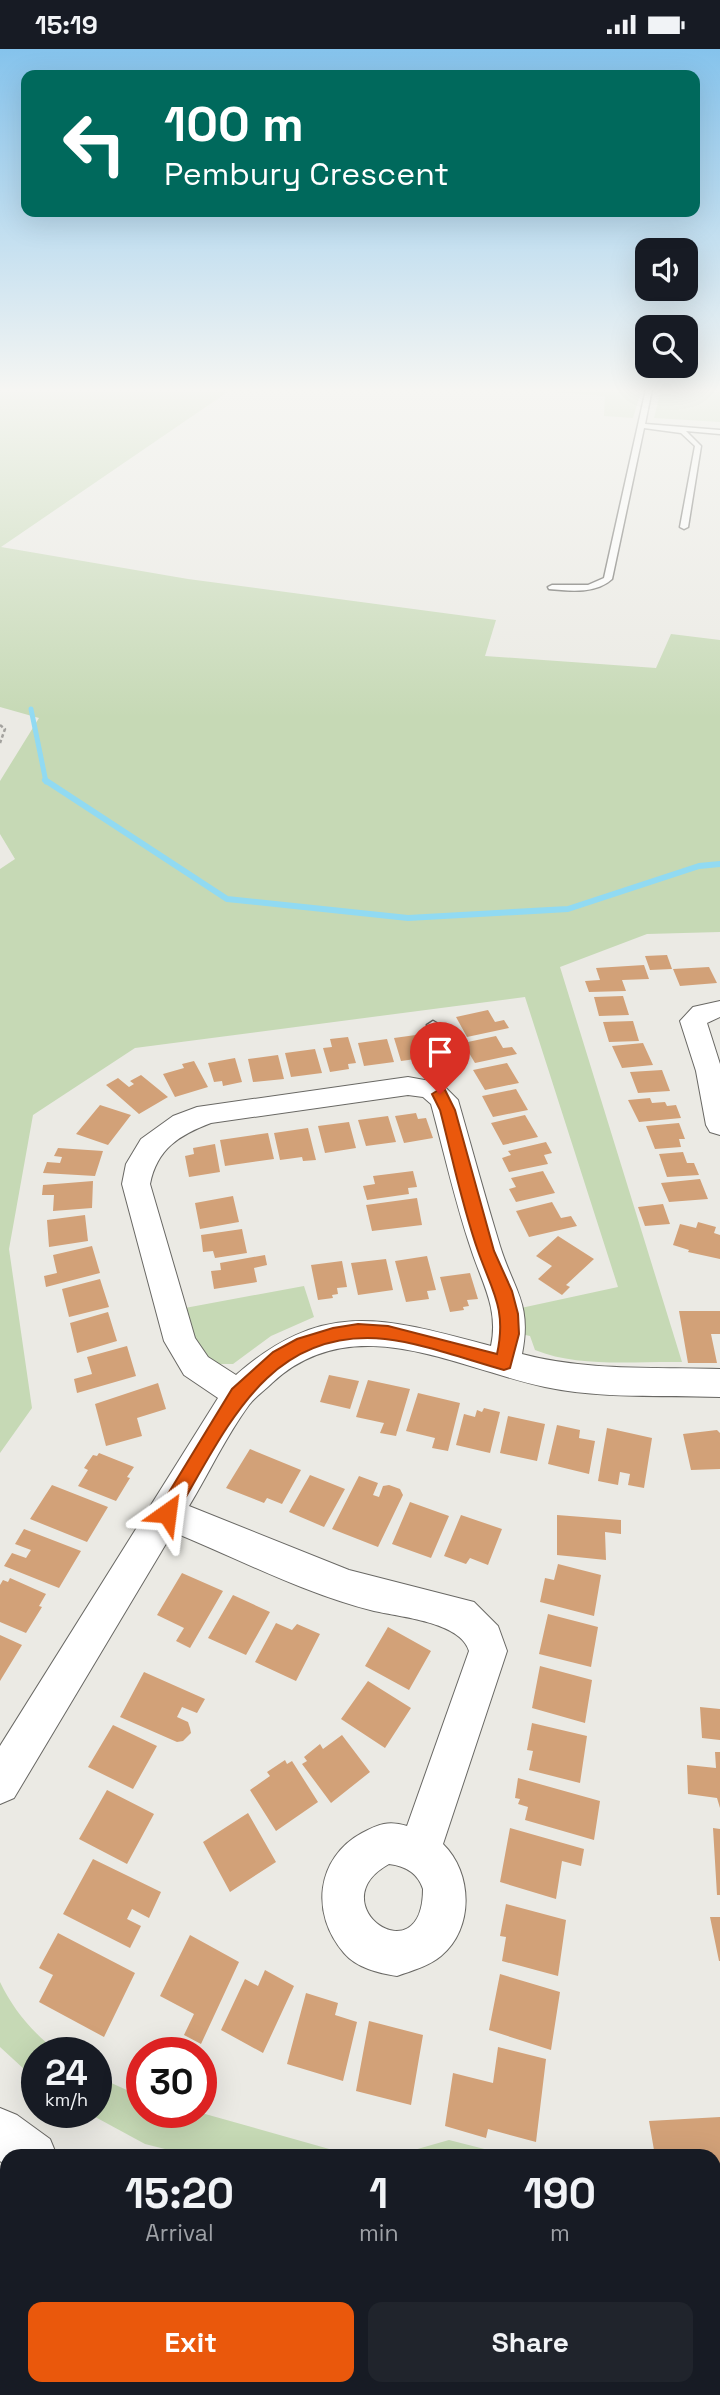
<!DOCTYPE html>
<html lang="en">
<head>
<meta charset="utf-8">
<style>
  body { margin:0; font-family:"Space Grotesk",sans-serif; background:#20242c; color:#f1f3f6; height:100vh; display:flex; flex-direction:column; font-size:26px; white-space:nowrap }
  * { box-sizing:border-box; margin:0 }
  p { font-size:23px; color:#9ea1a6 }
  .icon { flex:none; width:38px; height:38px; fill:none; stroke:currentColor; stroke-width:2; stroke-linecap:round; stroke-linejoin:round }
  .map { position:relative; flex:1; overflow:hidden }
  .side { position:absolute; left:0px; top:2100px; width:721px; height:247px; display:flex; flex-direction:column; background:#171b24; border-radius:21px 21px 0 0; box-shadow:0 7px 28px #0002 }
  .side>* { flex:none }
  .guide { position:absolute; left:21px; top:21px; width:679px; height:147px; border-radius:14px; box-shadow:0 7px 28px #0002; background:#00695c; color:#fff; overflow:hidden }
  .tools { position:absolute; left:635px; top:189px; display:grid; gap:14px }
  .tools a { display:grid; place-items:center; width:63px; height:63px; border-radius:14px; background:#171b24; box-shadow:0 7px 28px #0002; font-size:35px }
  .speed { position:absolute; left:21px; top:1988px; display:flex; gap:14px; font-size:35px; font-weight:700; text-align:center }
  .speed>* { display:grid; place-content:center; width:91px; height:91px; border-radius:50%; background:#171b24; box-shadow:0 7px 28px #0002; line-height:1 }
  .speed small { font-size:18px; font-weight:400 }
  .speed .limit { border:10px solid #d22; background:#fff; color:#111 }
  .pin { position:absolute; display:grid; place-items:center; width:60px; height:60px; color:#fff; margin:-72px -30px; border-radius:50% 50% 50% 0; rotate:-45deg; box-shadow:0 0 7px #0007 }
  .pin .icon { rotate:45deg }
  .me { position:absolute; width:77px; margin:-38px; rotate:31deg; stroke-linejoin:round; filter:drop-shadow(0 0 5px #0008) }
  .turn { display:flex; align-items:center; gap:24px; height:147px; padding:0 28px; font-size:32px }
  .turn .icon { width:91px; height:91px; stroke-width:2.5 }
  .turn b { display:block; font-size:49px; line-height:60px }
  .eta { display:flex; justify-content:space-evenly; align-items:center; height:119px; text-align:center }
  .eta b { font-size:42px; font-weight:800; line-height:49px }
  .action { display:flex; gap:14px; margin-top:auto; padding:14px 28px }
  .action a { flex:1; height:80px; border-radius:14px; background:#ea580c; color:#fff; font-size:28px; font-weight:800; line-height:80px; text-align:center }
  .action a+a { background:#20242c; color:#f1f3f6 }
  .status { display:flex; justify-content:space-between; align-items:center; height:49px; padding:0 35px; background:#171b24; direction:ltr }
  .status svg { height:19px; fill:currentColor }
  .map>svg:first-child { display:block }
</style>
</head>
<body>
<div class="status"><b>15:19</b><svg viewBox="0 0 49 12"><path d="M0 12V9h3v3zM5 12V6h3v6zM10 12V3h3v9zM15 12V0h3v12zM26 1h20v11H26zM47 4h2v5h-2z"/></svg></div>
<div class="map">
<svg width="720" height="2346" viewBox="0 0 720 2346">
  <rect width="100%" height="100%" fill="#ebeae4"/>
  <!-- green -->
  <path fill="#c6d9b5" d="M0 340H232L1 498 188 530 496 571 485 607 656 619 671 585 720 591V883L647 885 560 918 682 1313C635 1312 579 1319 535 1301L530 1287 521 1285V1259L618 1238 525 948 135 999 33 1066 9 1200 32 1359 0 1404V820L15 810 0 785V732L39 669 0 658Z
    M513 340H623L640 346 633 369 604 367 605 347Z
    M661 340H720V373L654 369Z
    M304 1237 314 1268 271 1287 233 1315H221L219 1320 198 1300 185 1259Z
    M0 1933C14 1962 33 1984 59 2004H37V2032L0 1998Z
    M96 2027 142 2048V2063H198L354 2107H193L145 2095 86 2063H96Z
    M449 2091 512 2107H393Z
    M0 2137 7 2142V2234L0 2224Z
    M124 2340H381L384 2346H120Z"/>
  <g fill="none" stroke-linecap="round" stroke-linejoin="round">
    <!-- stream-far1 -->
    <path stroke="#91daf2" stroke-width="5" d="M31 660 46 733"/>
    <!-- stream -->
    <path stroke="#91daf2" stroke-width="6" d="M45 731 227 850 408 869 568 860 699 817 720 815"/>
  </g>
  <!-- building -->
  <path fill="#d2a178" d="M667 906 672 920 650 921 645 907Z
    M644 916 649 930 622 931 626 942 589 943 585 932 600 931 596 919Z
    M709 918 717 934 680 937 673 920Z
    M623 947 629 966 599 967 594 948Z
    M488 961 495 973 504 971 509 979 467 988 456 968Z
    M633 972 639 992 609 993 603 973Z
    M423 985 430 1008 401 1012 394 989Z
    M496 987 503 999 512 998 517 1005 475 1014 463 994Z
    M348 988 356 1014 348 1015 349 1020 330 1023 323 999 332 998 330 990Z
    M387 990 394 1013 364 1017 358 994Z
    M643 994 653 1016 622 1019 612 997Z
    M315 1000 322 1024 291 1028 285 1004Z
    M278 1006 284 1030 253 1033 248 1010Z
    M235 1009 242 1033 223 1037 222 1032 214 1033 208 1014Z
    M194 1012 208 1038 175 1048 163 1025 184 1019 182 1015Z
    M507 1014 519 1034 485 1041 473 1021Z
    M662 1021 670 1042 638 1044 630 1023Z
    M141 1026 168 1048 139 1065 106 1036 118 1029 129 1038 134 1035 130 1032Z
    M516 1040 528 1061 493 1068 482 1047Z
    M650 1049 652 1054 665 1053 667 1057 676 1056 681 1069 639 1073 628 1051Z
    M100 1056 131 1066 108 1096 76 1085Z
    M416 1064 418 1070 426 1069 433 1089 404 1094 395 1067Z
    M525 1066 538 1088 503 1096 491 1074Z
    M388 1067 396 1093 366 1097 358 1071Z
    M349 1073 356 1099 325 1104 318 1077Z
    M679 1074 685 1090H679L681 1098 655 1100 646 1077Z
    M308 1079 316 1111 303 1112 302 1108 280 1111 274 1084Z
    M268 1084 274 1110 225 1117 220 1091Z
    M546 1093 552 1104 544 1106 548 1115 509 1123 502 1109 511 1106 508 1102Z
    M215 1095 220 1123 189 1128 185 1107 194 1105 193 1099Z
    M58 1099 103 1102 95 1127 43 1124 47 1113 60 1114 62 1108 54 1107Z
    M683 1103 687 1114H694L699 1126 667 1128 659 1105Z
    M413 1122 417 1138 408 1139 409 1145 367 1151 363 1137 375 1135 373 1127Z
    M543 1122 555 1144 516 1153 509 1140 516 1138 511 1129Z
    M700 1130 708 1150 669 1153 661 1134Z
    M93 1132 92 1159 53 1162 54 1146H42L43 1136Z
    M233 1147 239 1173 200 1180 195 1154Z
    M417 1149 422 1176 372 1182 366 1156Z
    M552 1153 561 1169 571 1167 577 1177 529 1188 516 1162Z
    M663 1155 670 1175 645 1177 638 1158Z
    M85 1166 88 1192 49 1198 47 1171Z
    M698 1173 716 1178 714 1184 720 1186V1210L688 1203 689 1201 673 1196 680 1175 696 1179Z
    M242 1180 247 1204 215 1209 213 1202 203 1203 201 1186Z
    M558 1187 594 1210 566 1236 570 1238 562 1246 538 1230 552 1217 536 1207Z
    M92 1197 100 1224 46 1238 44 1227 57 1224 53 1206Z
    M265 1206 267 1216 254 1219 257 1233 214 1240 211 1222 221 1221 220 1214Z
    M427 1207 436 1241 427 1242 429 1250 406 1253 395 1212Z
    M386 1210 393 1241 358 1246 351 1214Z
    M342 1212 347 1238 337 1239 338 1245 332 1246 333 1249 318 1251 311 1216Z
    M470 1224 478 1250 467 1251 469 1257 463 1258 464 1261 450 1263 440 1228Z
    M100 1230 109 1258 69 1268 62 1240Z
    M679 1262H720V1285H711L717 1314H688Z
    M108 1263 117 1292 77 1304 70 1274Z
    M127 1297 136 1327 77 1344 74 1330 92 1325 87 1308Z
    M329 1326 359 1332 350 1360 320 1353Z
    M368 1331 410 1340 396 1387 380 1384 384 1374 356 1368Z
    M158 1334 166 1360 137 1369 142 1387 106 1397 95 1355Z
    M418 1344 460 1354 448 1402 432 1399 435 1389 406 1382Z
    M484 1359 500 1363 490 1404 456 1396 464 1365 475 1368 477 1361 482 1363Z
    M508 1367 545 1375 537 1412 500 1404Z
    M557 1376 580 1381 579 1389 595 1392 589 1425 548 1415Z
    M607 1379 652 1389 644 1439 628 1436 630 1425 620 1423 618 1436 598 1432Z
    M717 1381 720 1384V1420L691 1421 683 1385Z
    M250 1400 301 1421 282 1455 267 1449 264 1454 226 1439Z
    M99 1404 134 1418 127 1428 130 1429 116 1452 78 1437 88 1421 84 1419 93 1406 97 1407Z
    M310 1426 345 1440 324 1478 289 1463Z
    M359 1427 378 1434 373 1446 379 1448 383 1437 389 1436 400 1440 403 1446 378 1498 332 1480Z
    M52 1436 108 1458 87 1493 30 1470Z
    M410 1453 449 1467 431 1509 392 1495Z
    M461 1466 502 1480 488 1516 470 1509 466 1515 444 1507Z
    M557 1466 621 1471V1485L605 1483 606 1511 557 1506Z
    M24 1480 81 1502 59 1539 4 1517 12 1504 26 1509 31 1501 15 1495Z
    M558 1515 601 1526 594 1567 540 1553 545 1529 554 1531Z
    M182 1524 223 1542 190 1599 176 1592 184 1579 157 1566Z
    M10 1529 46 1545 39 1557 42 1558 26 1584 0 1573V1536L3 1531 8 1533Z
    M233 1546 270 1563 246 1606 208 1589Z
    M548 1565 598 1578 591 1618 539 1605Z
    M276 1574 292 1581 297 1575 320 1585 296 1632 255 1613Z
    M388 1578 431 1602 409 1641 365 1617Z
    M0 1586 22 1596 0 1632Z
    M540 1617 592 1631 585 1674 532 1659Z
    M144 1623 205 1650 197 1664 182 1658 177 1668 188 1673 190 1679 191 1684 183 1692 177 1693 120 1668Z
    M368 1632 411 1659 385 1699 341 1670Z
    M700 1658 720 1660V1691L702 1689Z
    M532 1674 587 1687 580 1734 529 1721 533 1702 527 1701Z
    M113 1676 157 1697 133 1740 88 1718Z
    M342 1686 370 1723 331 1754 302 1715 307 1712 304 1708 320 1695 323 1700Z
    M715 1703H720V1759L717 1749 688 1745 687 1716 716 1719Z
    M285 1711 287 1715 292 1712 318 1753 276 1782 250 1741 270 1727 267 1723Z
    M518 1729 600 1752 594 1791 525 1771 528 1758 518 1755 520 1750 515 1749Z
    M107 1741 154 1765 127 1815 79 1790Z
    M248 1764 276 1813 230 1843 203 1793Z
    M510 1779 584 1800 581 1817 562 1812 556 1850 500 1833Z
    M713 1779 720 1780V1846H717Z
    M93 1810 161 1843 149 1869 132 1860 127 1870 141 1877 130 1899 63 1865Z
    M506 1855 566 1871 558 1927 502 1912 506 1888 500 1887Z
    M710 1868H720V1912H719Z
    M58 1884 135 1924 104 1988 39 1953 53 1926 39 1919Z
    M190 1886 239 1913 201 1995 184 1986 194 1965 160 1947Z
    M265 1921 294 1937 263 2004 221 1981 245 1930 258 1937Z
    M500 1925 560 1943 551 2001 489 1981Z
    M306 1944 338 1954 335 1966 357 1973 343 2032 287 2015Z
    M369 1972 423 1986 411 2056 356 2042Z
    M498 1998 546 2010 536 2093 488 2080 486 2089 445 2077 453 2024 493 2034Z
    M720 2068V2133H714V2107H655L649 2072Z
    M720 2161V2208H719L714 2187V2162Z
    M0 2253 7 2263V2293L0 2301Z"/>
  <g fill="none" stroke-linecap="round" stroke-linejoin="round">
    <defs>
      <path id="service" d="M646 340H652L645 375 720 381V385L686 382 701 397 688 478 684 480 680 478 695 397 681 384 644 379 612 530C596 545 570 542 549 540L548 538 552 536H588L604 529Z
        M433 972C455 982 458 1033 431 1044L425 1040C445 1012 442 1007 427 976Z"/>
      <path id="minor" d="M720 952V968L707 974 720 1015V1086L710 1083 706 1076 696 1022 680 972 693 958Z
        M408 1028 441 1034 458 1051C472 1100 485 1148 500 1197 514 1242 532 1254 522 1305 586 1322 654 1318 720 1320V1348C662 1346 601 1350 545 1338 453 1318 353 1259 272 1334 265 1341 255 1348 249 1356 226 1387 209 1424 189 1457L349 1521 474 1553 498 1577 507 1602 443 1795C473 1824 474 1880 441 1907 429 1917 411 1922 397 1927 378 1924 357 1919 344 1904 310 1865 316 1809 362 1784 378 1775 389 1771 407 1777L469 1602C461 1573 400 1568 374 1562 305 1545 239 1510 173 1483L14 1749 0 1755V1697L218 1349 184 1326 164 1292 122 1135 126 1115 141 1090 173 1067 197 1058ZM408 1046 423 1048 431 1055C444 1103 455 1153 471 1200 482 1234 499 1260 491 1297 388 1270 325 1248 236 1326L208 1308 195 1289 150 1135C157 1100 179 1086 211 1074ZM389 1815C405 1817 418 1824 423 1840 423 1929 317 1855 389 1815Z
        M0 2059 17 2066 50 2090 57 2107H7V2118L0 2112Z
        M720 2262V2314L714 2315V2263Z
        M51 2340H105L103 2346H48Z
        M397 2340H450L453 2346H399Z
        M490 2340H551L549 2346H487Z"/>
    </defs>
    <!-- service casing -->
    <use href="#service" stroke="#696864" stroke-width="3"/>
    <!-- minor casing -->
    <use href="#minor" stroke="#696864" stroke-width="2"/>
    <!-- path-far1 -->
    <path stroke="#a3a29e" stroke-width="2.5" stroke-dasharray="3.5 2.5" stroke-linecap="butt" d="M0 676 5 680 0 694"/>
    <!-- path -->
    <path stroke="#a3a29e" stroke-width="7" stroke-dasharray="9 5" stroke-linecap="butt" d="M578 2340 579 2346"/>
    <!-- service -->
    <use href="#service" fill="#fff" fill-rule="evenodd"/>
    <!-- minor -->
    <use href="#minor" fill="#fff" fill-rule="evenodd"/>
  </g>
  <!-- sky -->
  <linearGradient id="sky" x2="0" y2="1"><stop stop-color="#85c3ec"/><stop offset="0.51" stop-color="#f6f6f3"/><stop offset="1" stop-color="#f6f6f3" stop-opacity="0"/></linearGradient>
  <rect width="720" height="669" fill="url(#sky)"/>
  <!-- route -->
  <path fill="#ea580c" stroke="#983908" stroke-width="2" d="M440 1040 445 1041 455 1061 494 1202 512 1242 518 1265 519 1285 510 1319 504 1321C468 1311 422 1294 385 1290 265 1278 225 1384 173 1470L167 1473 160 1470 157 1464 160 1458 232 1340 273 1303 297 1290 333 1279 358 1275 388 1277 497 1305C507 1260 492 1242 478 1202 462 1157 452 1107 440 1061L432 1045Z"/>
</svg>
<div class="tools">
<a><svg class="icon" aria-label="sound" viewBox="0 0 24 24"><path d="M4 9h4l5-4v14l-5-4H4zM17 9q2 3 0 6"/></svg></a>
<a><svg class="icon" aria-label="search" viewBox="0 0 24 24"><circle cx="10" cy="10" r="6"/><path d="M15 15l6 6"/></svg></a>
</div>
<div class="speed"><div>24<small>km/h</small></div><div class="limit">30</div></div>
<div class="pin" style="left:440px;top:1045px;background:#d93025"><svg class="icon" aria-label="arrive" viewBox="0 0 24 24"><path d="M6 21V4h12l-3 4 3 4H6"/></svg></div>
<svg class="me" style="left:167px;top:1464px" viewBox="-20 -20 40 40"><path d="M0-17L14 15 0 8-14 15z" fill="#ea580c" stroke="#fff" stroke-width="4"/></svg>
<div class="guide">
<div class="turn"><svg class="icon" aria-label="left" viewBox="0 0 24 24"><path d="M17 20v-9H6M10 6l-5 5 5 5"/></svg><div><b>100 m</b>Pembury Crescent</div></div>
</div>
<section class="side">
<div class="eta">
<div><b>15:20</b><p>Arrival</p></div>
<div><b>1</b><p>min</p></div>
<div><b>190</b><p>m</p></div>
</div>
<div class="action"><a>Exit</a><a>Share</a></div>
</section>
</div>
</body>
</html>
